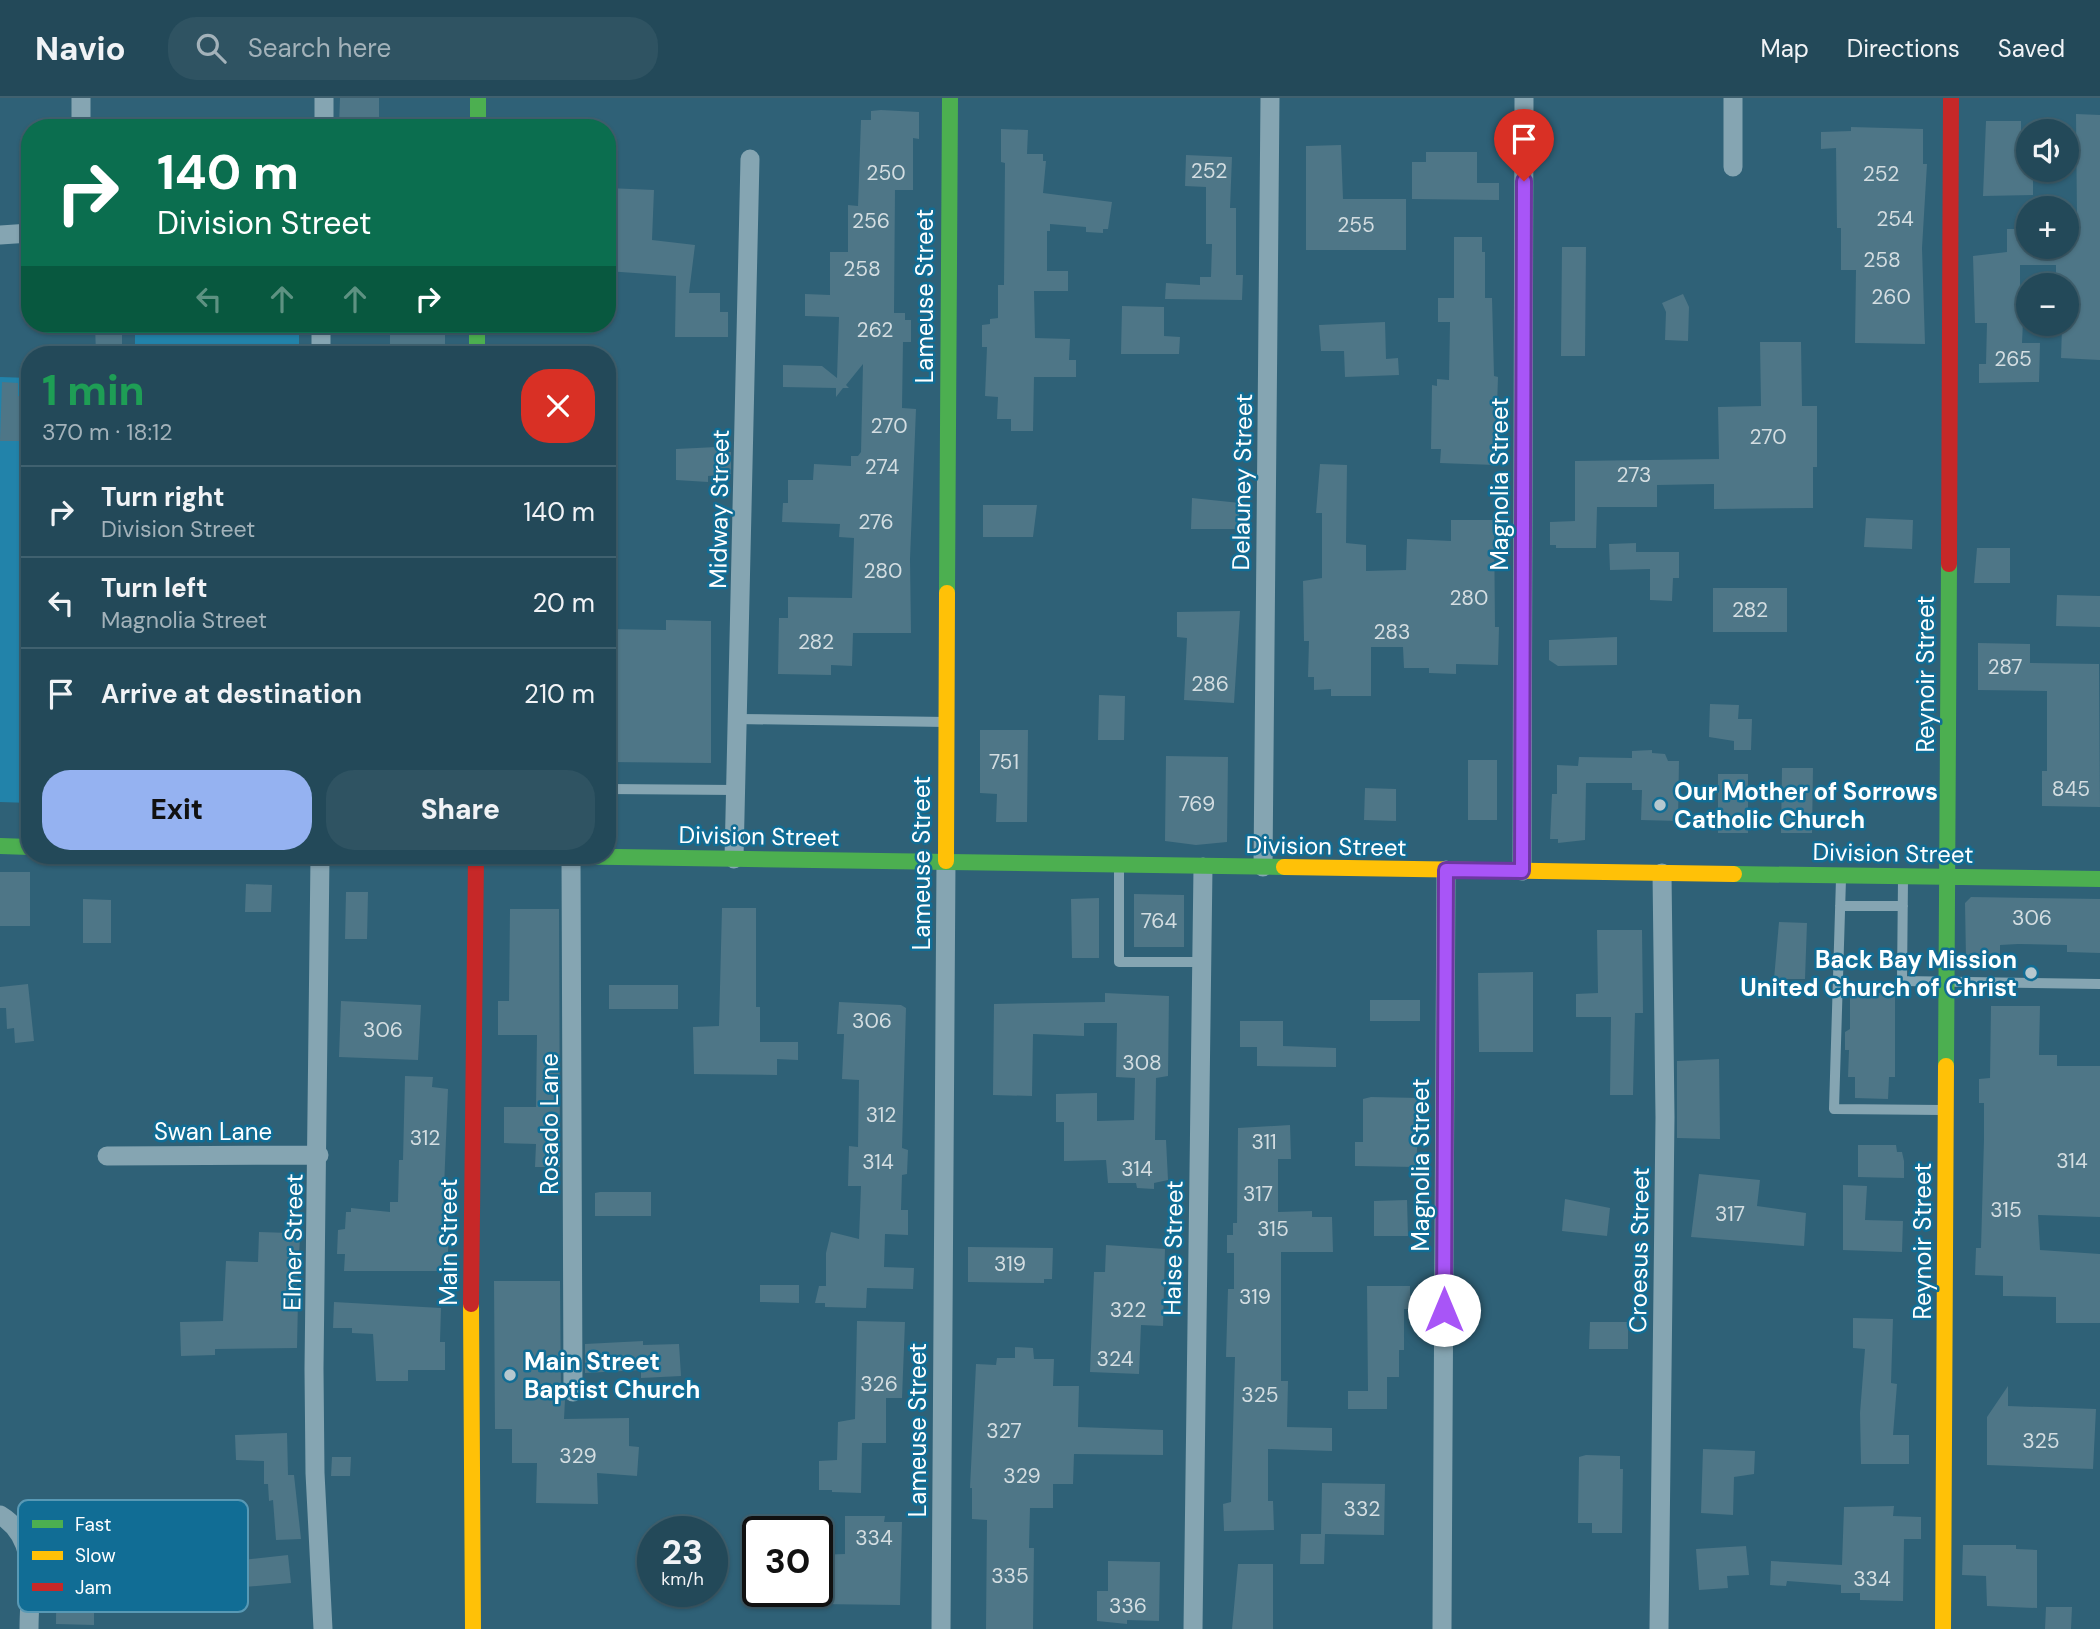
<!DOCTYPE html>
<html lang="en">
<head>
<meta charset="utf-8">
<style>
  body { margin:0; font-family:"DM Sans",sans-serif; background:#2f5362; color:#f1f3f6; height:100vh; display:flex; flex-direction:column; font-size:26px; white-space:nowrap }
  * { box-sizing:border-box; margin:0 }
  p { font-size:23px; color:#a3b2ba }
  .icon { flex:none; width:38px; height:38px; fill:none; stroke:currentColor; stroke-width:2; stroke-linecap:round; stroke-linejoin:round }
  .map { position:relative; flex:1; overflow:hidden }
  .panel { position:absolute; left:21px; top:248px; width:595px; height:518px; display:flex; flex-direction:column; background:#234959; border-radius:28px; box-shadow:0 2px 5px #0004,0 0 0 2px #40616f }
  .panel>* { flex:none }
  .hud { position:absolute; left:21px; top:21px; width:595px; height:214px; border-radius:28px; box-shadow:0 2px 5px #0004,0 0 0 2px #40616f; background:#0b6e4f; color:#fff; overflow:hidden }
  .controls { position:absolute; left:2016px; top:21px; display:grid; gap:14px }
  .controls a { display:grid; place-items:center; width:63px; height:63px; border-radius:50%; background:#234959; box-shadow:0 2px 5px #0004,0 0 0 2px #40616f; font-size:35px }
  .speed { position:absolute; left:637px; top:1418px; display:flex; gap:14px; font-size:35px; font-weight:700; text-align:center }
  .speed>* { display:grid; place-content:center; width:91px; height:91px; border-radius:50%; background:#234959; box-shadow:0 2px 5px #0004,0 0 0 2px #40616f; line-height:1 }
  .speed small { font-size:18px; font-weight:400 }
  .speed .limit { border:4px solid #111; border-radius:10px; background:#fff; color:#111 }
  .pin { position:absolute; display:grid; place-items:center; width:60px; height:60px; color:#fff; margin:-72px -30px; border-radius:50% 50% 50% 0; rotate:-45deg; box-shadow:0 0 7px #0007 }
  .pin .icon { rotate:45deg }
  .me { position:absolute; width:77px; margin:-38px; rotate:0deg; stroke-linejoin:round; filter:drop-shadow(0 0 5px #0008) }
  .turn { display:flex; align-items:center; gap:24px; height:147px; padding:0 21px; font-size:32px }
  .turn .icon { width:91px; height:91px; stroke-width:2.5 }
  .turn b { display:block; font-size:49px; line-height:60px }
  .lanes { display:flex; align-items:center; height:66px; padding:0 21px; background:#0003; justify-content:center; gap:35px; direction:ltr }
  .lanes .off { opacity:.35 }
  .round { display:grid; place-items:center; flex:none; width:74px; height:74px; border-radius:28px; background:#2f5362 }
  .summary { display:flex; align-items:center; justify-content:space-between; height:119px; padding:0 21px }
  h1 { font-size:42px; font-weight:800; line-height:52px; color:#1e9e55 }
  .button { display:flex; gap:14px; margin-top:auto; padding:14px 21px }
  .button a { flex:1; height:80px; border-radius:28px; background:#95b2f1; color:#111; font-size:28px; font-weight:800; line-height:80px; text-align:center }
  .button a+a { background:#2f5362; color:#f1f3f6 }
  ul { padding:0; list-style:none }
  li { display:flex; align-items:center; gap:21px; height:91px; padding:0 21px; border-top:2px solid #40616f }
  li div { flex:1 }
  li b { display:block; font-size:26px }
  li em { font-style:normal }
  header { display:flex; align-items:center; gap:42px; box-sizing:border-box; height:98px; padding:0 35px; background:#234959; border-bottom:2px solid #40616f }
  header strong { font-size:33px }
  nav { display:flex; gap:38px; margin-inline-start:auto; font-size:24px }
  .search { width:490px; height:63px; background:#2f5362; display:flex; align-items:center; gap:18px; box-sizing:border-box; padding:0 24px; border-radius:28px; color:#a3b2ba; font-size:26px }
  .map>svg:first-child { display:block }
</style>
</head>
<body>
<header>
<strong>Navio</strong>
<div class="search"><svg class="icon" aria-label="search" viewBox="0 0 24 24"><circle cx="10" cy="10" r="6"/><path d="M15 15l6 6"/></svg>Search here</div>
<nav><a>Map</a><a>Directions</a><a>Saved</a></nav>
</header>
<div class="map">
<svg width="2100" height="1531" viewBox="0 0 2100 1531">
  <rect width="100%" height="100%" fill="#2f6177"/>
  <!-- green -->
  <path fill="#2283aa" d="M135 226H299V257H135Z
    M0 279 30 280V705L0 704Z"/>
  <!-- building -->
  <path fill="#4e7687" d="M340 0H379V26H339Z
    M881 12 919 14V41L913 40V92H895L894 215H905V222H911V244H903L902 310 916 311 910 461 911 535H853L852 568 831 567V577L778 576 779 520H788V499L852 500 854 440 839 439 840 426 782 424 783 405H788V382H813L814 366 851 368V358H858L861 354 863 266 846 287 849 290H843L836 299V290L783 289V267L822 268 837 280 839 219 805 218V196L830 197V154H848V107L858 108 861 22H871V13Z
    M2076 16 2100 17V262L2061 260 2062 229H2067V187H2056V167H2020V202H2024L2022 245H2040L2039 284 1979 285V266H1986L1987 225H1975L1973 158 2007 154V131H2028V149H2067V121H2077Z
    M1986 23H2021V64H2028V72H2033V97L1983 98Z
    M1851 29 1923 31V66H1927L1922 150 1925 246 1855 245 1856 172H1841V130H1837L1836 50 1821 51V34L1851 33Z
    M1001 31 1028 32 1027 56H1043V63H1046L1043 95 1112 104 1108 131H1103V135L1086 134V129L1050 126V133H1047V173H1068V193H1034L1035 240 1070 241 1069 262H1076V279H1034L1033 333H1011V321H997L998 299 985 298 987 249H982V227L990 226V221L998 220V187H1004L1005 65 1001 64Z
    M1341 47 1343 101H1406V152H1306V48Z
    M1426 54H1477V85H1499V102L1412 101V64H1426Z
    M1186 57 1232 59 1230 110H1236V177H1243L1242 202 1165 201 1166 185 1200 187V179H1211L1212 146H1206V89L1185 88Z
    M607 90 654 92 652 142 695 147 689 195H720V214H728V239H675L676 178 607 173Z
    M1454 139H1482V154H1485V200H1492L1494 278 1498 279 1495 367 1440 365 1441 351H1431L1432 287 1437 288V281L1449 282 1450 224H1438V200H1454Z
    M1562 149H1586L1585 258H1561Z
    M1683 196 1689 209 1688 243 1665 242 1666 214 1662 205Z
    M1122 208 1164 209V238L1180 239 1179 256H1121Z
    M1385 224 1386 261 1398 260 1399 277 1345 279 1344 253H1321L1319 227Z
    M95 226H122V257H96Z
    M390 226H445V257H390Z
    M1760 244H1801L1802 308H1817V369H1813V410L1714 411V386L1657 387V409H1597L1596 450H1556V447H1550V424L1575 423V363L1719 361 1718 309 1761 308Z
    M2 284 18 285V298L27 299 26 343H0Z
    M717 349V354H731V376L708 378V384L676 382V351Z
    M1320 366 1347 367 1346 445 1366 447V473L1406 472 1407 441 1451 443V422H1494L1495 529H1499L1498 567 1456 566V576L1429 575V570H1404L1403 549H1371V598H1331V591L1314 592V579H1308L1309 543H1304L1303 483 1322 480V415H1316Z
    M1192 400 1240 405 1238 431H1191Z
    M983 407H1037L1033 439H983Z
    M1866 420 1913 422 1912 451 1864 449Z
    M1636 445V454H1679V480H1673L1672 503 1650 502V471L1610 472 1609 446Z
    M1977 450H2010V485H1974Z
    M1713 490H1787V534H1713Z
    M2057 497 2100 498V529L2056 528Z
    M1240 513 1234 605 1184 602 1187 540 1177 539V514Z
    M666 522 711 523V665L607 664V531L666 532Z
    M1617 539V567L1558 568 1549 562V542Z
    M1978 545 2030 546V565L2099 566 2100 709 2042 708V673H2047V593L1978 592Z
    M1099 597 1125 598 1124 642H1098Z
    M1710 606 1739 607 1738 621H1752L1751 652H1734V643L1709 639Z
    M980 632H1028L1027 724H996L997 696 980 695Z
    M1652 652V655L1665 656 1668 663H1679L1678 723 1641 722 1642 692H1632V685H1586L1585 742 1558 745V741H1550L1552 696H1557V667L1578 668 1579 659 1632 660V653Z
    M1166 658 1228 659 1227 744 1196 747 1165 743Z
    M1468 662H1497V722H1468Z
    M1782 670H1813L1812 735H1781Z
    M1718 676H1748V735H1718Z
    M1365 690 1396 691V723L1364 722Z
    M0 774H30V828H0Z
    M246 786 272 787 271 814H245Z
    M346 794H368L367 841H345Z
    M1134 796 1184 797V849H1134Z
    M1971 799 2100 801V855L2067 854V847L2018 846 2000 847V861H1966L1965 805Z
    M1099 800V860H1072L1071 801Z
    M83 801 111 802V845H83Z
    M722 810H756V909H760V944H798V962L777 961V977L694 976 693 929 719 928Z
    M510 811H559L560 1069H535L536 1046 504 1045V1009H536L537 937H498V903H509Z
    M1779 824 1807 825 1805 881H1774Z
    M1597 832H1642L1643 915H1635L1633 997H1610L1611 919H1576V896L1598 895Z
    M1533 874V954H1479L1478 875Z
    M28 886 34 943 15 945 14 930 7 931 6 910H0V889Z
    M609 887H678V911H609Z
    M1105 895 1169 898 1168 978 1156 980 1155 1042H1166L1168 1082 1154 1085V1091L1137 1090 1136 1085H1108L1106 1062 1064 1063V1024H1056V996L1097 995V1023L1134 1022 1135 980 1116 979 1117 925H1084V938L1033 936 1032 998 993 997 994 906 1105 904Z
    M1850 895H1895V979H1889L1888 1001 1855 1000V979H1848L1849 952H1845V934L1850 931Z
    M1370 902H1420V923H1370Z
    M341 903 421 907 418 962 339 959Z
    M839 904 901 907 906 910 902 1050 908 1052 907 1076 902 1077 901 1112H908V1137L885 1136 884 1169 914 1170 913 1191 867 1190 866 1210 825 1209V1205H815L819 1188H826V1155L831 1134 859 1141 861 1088H848L849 1048 858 1049 859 982 842 981 844 936H837Z
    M1991 908H2040L2039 957H2057V968H2100V1119L2038 1117 2040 1152 2100 1156V1225H2056V1199L2003 1198V1178L1975 1177 1976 1150H1981L1984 1041V1005H1979V981L1990 980Z
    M1240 923H1283V948L1336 950V969L1257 968V949H1240Z
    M1719 961 1720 1041 1677 1040V963Z
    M405 978 433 979 432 989 448 991 443 1115H450L447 1173H344L345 1156H337L338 1132 345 1131 346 1114H351V1110L390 1114V1104H398L399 1062H403Z
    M1371 999 1420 1000 1416 1069 1355 1068V1044H1363V1001Z
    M1290 1027 1291 1061H1278V1114L1312 1113V1119H1332L1333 1154H1281V1283H1288L1287 1329 1332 1330V1353L1268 1351V1403H1273L1274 1432 1224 1433 1223 1406 1231 1404 1235 1259H1226L1228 1191H1234V1155H1227V1137H1233V1125H1237L1238 1030Z
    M1858 1047H1896L1897 1054H1902L1904 1063V1080L1858 1079Z
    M1699 1076 1760 1082 1757 1108 1806 1115 1804 1148 1691 1139Z
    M1843 1087 1867 1088 1865 1122 1903 1123 1902 1154 1843 1152Z
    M600 1094H651V1118H595V1095Z
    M1565 1101 1610 1110 1607 1138 1562 1133Z
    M1407 1102 1408 1138H1374V1103Z
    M259 1134 290 1135V1141H300L296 1202H298L297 1250 215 1251V1257L181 1258 180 1224 223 1223 226 1163 258 1164Z
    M1106 1147 1165 1151 1163 1228 1141 1227 1139 1276 1090 1274 1094 1174H1105Z
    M968 1149 1053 1150 1052 1181H1044V1185L968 1184Z
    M494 1183H560L561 1294 565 1302 564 1321 629 1320V1348L639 1349 637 1378 597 1375 598 1406 536 1405 537 1365H512V1331H495Z
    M760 1187H799V1205L760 1204Z
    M1367 1188H1410V1211H1404V1252H1399V1279H1387V1311H1348V1293H1368Z
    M334 1204 441 1210 440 1244H445V1272H408V1283H376L373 1236 352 1235V1230H333Z
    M1853 1220 1893 1221 1891 1285 1897 1286 1893 1337H1909V1366H1861L1860 1315 1865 1251 1853 1250Z
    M857 1223 905 1224 902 1300H886V1345H862L861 1395 832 1394V1392H819V1363L837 1362 838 1324 855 1321Z
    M1590 1224H1628V1251H1589Z
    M643 1243V1247L679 1246 681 1278 641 1280V1272L585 1275V1246Z
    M1015 1249 1033 1250 1034 1261H1054L1053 1288H1079L1078 1329 1163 1332V1357L1074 1356 1073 1386H1053V1410H1030L1029 1450H1034L1033 1531H986L987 1422 972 1421V1390H970L976 1266 996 1267 997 1260H1015Z
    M2008 1288V1308L2096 1311 2093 1371 1987 1367V1319Z
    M287 1335 288 1377H294L301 1441 276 1442 273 1402 269 1403 268 1386H264V1363L236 1362 235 1337Z
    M1703 1351 1755 1353 1754 1376 1734 1379 1733 1417 1701 1415Z
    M1586 1357 1620 1358V1371H1623L1622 1435H1592V1425H1578L1579 1359Z
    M332 1359H351L350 1378H331Z
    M1322 1385 1385 1386 1384 1437 1325 1436 1324 1466H1300L1301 1436H1321Z
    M57 1402H93L97 1512H94V1527L56 1526Z
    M1894 1408 1893 1418 1921 1419V1441H1904L1903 1503 1860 1502V1495H1841V1487L1787 1483 1786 1488 1770 1487 1771 1463 1842 1467 1844 1409Z
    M845 1418H885L884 1424H902L900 1507 817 1506V1457L845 1456Z
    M1963 1447H2016V1451L2037 1452V1510L1987 1508 1986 1478 1962 1477Z
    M1746 1448 1749 1477 1727 1478 1728 1490 1699 1492 1696 1451Z
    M288 1457 291 1485 244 1489 242 1462Z
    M1108 1463 1160 1464 1159 1523 1127 1522V1526L1097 1523V1493H1108Z
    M1238 1466H1273V1531H1232Z
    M2046 1509H2072L2071 1531H2045Z"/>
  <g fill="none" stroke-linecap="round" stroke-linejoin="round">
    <!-- lane -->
    <path stroke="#85a5b2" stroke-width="10" d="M738 621 946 624
      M607 691 736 692
      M1119 767V864H1202
      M1841 781 1834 1011 1942 1012
      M1903 781 1902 883 2100 886
      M1840 808H1903"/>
    <!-- street -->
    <path stroke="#85a5b2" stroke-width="19" d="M81 0V30
      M324 0V30
      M1733 0V69
      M0 137 30 135
      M321 257V226
      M320 758 314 1271 315 1375 323 1531
      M571 758 573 1294
      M734 761 750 61
      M1263 769 1270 0
      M1522 773 1524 0
      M107 1058 319 1057
      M0 1417C40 1441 29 1490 29 1531
      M941 1531 946 763
      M1193 1531 1203 769
      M1442 1531 1446 772
      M1659 1531 1665 1019 1662 775"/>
    <!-- fast -->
    <path stroke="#4caf50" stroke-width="16" d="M478 0V30
      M477 226V257
      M947 495 950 0
      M0 748 30 749
      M552 758 1284 769
      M1734 776 2100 781
      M1946 968 1949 466"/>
    <!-- slow -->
    <path stroke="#ffc107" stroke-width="16" d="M946 763 947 495
      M1284 769 1734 776
      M471 1206 473 1531
      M1943 1531 1946 968"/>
    <!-- jam -->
    <path stroke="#c62828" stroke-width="16" d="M1949 466 1951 0
      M471 1206 476 758"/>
  </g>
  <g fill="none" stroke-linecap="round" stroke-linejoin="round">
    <defs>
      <path id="route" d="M1444 1212 1446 772 1522 773 1524 83"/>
    </defs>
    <!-- route casing -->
    <use href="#route" stroke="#6d37a1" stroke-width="18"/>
    <!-- route -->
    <use href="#route" stroke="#a855f7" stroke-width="12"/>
  </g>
  <!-- markers -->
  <g fill="#b6c8cf" stroke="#116d95" stroke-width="2.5">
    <circle cx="1660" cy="707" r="7"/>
    <circle cx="2031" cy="875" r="7"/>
    <circle cx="510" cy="1277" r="7"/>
  </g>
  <g text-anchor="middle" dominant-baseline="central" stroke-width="5" stroke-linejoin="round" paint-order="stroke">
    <!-- number labels -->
    <g font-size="21" fill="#d3dde1">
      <text x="1209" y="73">252</text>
      <text x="886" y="75">250</text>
      <text x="1881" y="76">252</text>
      <text x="1895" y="121">254</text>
      <text x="871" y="123">256</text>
      <text x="1356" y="127">255</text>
      <text x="1882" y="162">258</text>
      <text x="862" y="171">258</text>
      <text x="1891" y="199">260</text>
      <text x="875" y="232">262</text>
      <text x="2013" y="261">265</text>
      <text x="889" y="328">270</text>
      <text x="1768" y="339">270</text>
      <text x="882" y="369">274</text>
      <text x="1634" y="377">273</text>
      <text x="876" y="424">276</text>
      <text x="883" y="473">280</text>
      <text x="1469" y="500">280</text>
      <text x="1750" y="512">282</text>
      <text x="1392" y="534">283</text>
      <text x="816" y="544">282</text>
      <text x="2005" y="569">287</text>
      <text x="1210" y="586">286</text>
      <text x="1004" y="664">751</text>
      <text x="2071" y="691">845</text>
      <text x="1197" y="706">769</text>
      <text x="2032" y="820">306</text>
      <text x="1159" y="823">764</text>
      <text x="872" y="923">306</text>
      <text x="383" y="932">306</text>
      <text x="1142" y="965">308</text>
      <text x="881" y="1017">312</text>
      <text x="425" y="1040">312</text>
      <text x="1264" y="1044">311</text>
      <text x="2072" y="1063">314</text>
      <text x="878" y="1064">314</text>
      <text x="1137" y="1071">314</text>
      <text x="1258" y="1096">317</text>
      <text x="2006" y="1112">315</text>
      <text x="1730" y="1116">317</text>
      <text x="1273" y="1131">315</text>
      <text x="1010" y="1166">319</text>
      <text x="1255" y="1199">319</text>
      <text x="1128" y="1212">322</text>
      <text x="1115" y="1261">324</text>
      <text x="879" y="1286">326</text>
      <text x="1260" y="1297">325</text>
      <text x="1004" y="1333">327</text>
      <text x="2041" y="1343">325</text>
      <text x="578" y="1358">329</text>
      <text x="1022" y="1378">329</text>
      <text x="1362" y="1411">332</text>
      <text x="874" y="1440">334</text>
      <text x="1010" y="1478">335</text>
      <text x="1872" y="1481">334</text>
      <text x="1128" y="1508">336</text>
    </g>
    <!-- street labels -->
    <g font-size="24" fill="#fff" stroke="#116d95">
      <text transform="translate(924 198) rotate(-90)">Lameuse Street</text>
      <text transform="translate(1242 384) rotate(-89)">Delauney Street</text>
      <text transform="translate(1499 386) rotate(-90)">Magnolia Street</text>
      <text transform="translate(719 411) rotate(-89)">Midway Street</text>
      <text transform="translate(1925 576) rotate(-90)">Reynoir Street</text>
      <text transform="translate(759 738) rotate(1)">Division Street</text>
      <text transform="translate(1326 748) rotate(1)">Division Street</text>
      <text transform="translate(1893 755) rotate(1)">Division Street</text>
      <text transform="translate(921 765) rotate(-90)">Lameuse Street</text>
      <text transform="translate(549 1026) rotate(-90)">Rosado Lane</text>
      <text x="213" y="1033">Swan Lane</text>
      <text transform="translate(1420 1067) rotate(-90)">Magnolia Street</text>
      <text transform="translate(1922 1143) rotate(-90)">Reynoir Street</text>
      <text transform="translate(293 1144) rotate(-89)">Elmer Street</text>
      <text transform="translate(448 1144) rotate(-90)">Main Street</text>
      <text transform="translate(1173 1150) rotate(-89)">Haise Street</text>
      <text transform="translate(1639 1152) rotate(-89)">Croesus Street</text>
      <text transform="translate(917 1332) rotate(-90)">Lameuse Street</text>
    </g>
    <!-- poi labels -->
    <g font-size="24" font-weight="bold" fill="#fff" stroke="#116d95" text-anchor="start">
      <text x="1674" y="693">Our Mother of Sorrows<tspan x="1674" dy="28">Catholic Church</tspan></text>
      <text x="2017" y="861" text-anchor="end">Back Bay Mission<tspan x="2017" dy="28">United Church of Christ</tspan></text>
      <text x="524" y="1263">Main Street<tspan x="524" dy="28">Baptist Church</tspan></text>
    </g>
  </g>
  <!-- legend -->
  <rect x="18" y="1402" width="230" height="112" rx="10" fill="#116d95" stroke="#5899b5" stroke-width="2"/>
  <rect x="32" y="1422" width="31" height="8" fill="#4caf50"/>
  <rect x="32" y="1453" width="31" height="9" fill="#ffc107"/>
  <rect x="32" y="1485" width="31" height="8" fill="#c62828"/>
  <g font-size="19" fill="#fff">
    <text x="75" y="1433">Fast</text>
    <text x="75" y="1464">Slow</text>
    <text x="75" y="1496">Jam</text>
  </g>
</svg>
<div class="controls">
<a><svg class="icon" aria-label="sound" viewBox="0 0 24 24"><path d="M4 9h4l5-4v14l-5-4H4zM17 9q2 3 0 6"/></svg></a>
<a>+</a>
<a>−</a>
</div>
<div class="speed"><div>23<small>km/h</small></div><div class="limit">30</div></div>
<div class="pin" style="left:1524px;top:83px;background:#d93025"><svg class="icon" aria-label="arrive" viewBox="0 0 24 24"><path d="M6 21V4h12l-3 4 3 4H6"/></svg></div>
<svg class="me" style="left:1444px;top:1212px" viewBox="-20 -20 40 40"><circle r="19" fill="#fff"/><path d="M0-13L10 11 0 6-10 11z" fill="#a855f7"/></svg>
<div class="hud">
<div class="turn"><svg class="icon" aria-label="right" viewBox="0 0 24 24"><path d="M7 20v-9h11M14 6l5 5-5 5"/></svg><div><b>140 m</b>Division Street</div></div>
<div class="lanes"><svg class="icon off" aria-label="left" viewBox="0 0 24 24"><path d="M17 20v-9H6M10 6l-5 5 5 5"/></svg><svg class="icon off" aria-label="ahead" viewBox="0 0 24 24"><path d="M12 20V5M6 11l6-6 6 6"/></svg><svg class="icon off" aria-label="ahead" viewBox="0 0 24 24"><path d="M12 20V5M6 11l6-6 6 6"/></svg><svg class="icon" aria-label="right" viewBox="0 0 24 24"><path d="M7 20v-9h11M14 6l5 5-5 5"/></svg></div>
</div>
<section class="panel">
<div class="summary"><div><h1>1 min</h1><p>370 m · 18:12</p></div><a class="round" style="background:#d93025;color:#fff"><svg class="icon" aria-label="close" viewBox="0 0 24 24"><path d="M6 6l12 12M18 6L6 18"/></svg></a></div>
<ul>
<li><svg class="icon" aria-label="right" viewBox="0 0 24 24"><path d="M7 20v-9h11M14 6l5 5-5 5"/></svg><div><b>Turn right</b><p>Division Street</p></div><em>140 m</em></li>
<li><svg class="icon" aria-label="left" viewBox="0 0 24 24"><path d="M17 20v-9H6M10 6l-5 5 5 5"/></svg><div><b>Turn left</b><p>Magnolia Street</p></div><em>20 m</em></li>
<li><svg class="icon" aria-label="arrive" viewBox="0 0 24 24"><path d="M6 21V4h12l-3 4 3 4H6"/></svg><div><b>Arrive at destination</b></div><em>210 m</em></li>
</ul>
<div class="button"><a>Exit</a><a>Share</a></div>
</section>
</div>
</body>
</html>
